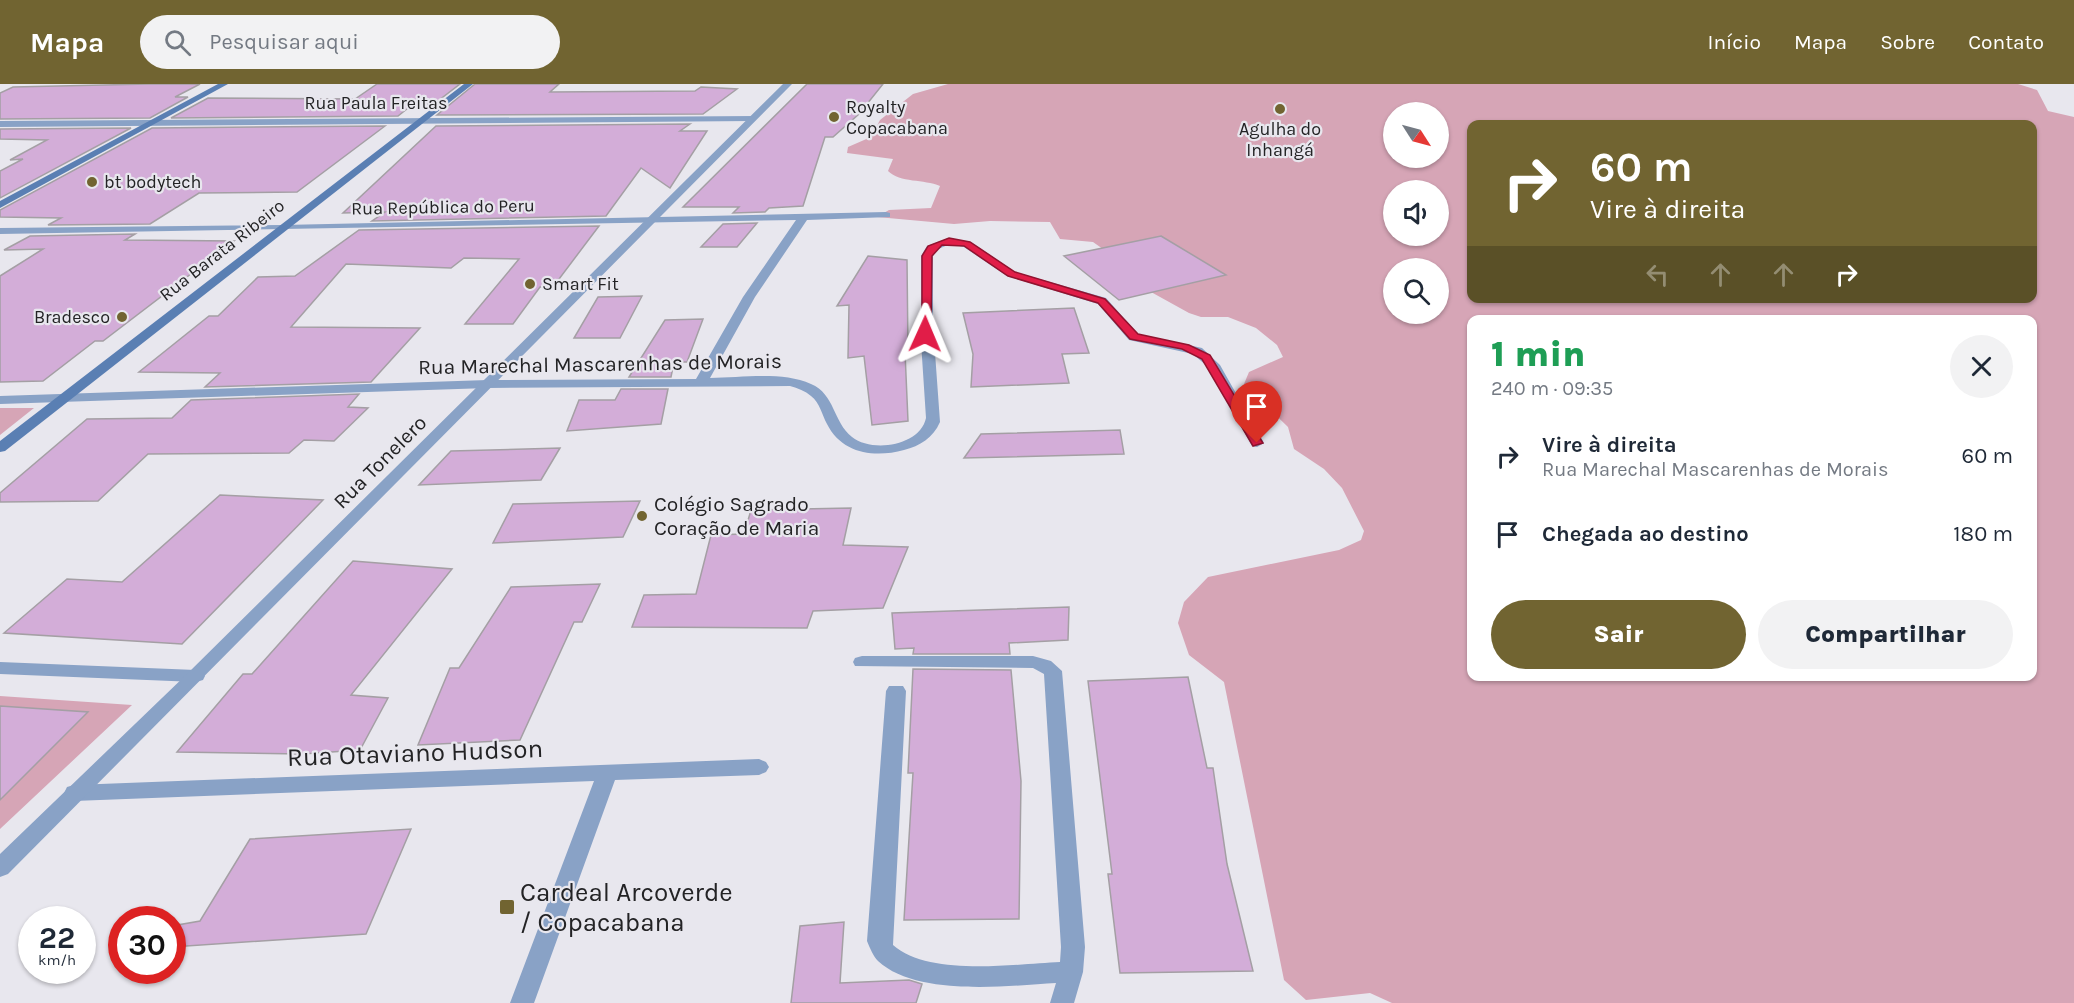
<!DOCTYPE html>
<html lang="pt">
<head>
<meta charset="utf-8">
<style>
  body { margin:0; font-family:Karla,sans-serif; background:#f2f2f3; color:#1f2937; height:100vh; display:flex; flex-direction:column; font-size:22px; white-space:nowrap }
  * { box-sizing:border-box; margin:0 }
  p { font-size:20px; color:#747a83 }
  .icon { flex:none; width:33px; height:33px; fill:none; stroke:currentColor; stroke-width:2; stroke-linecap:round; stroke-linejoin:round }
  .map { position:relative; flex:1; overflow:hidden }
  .details { position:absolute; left:1467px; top:231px; width:570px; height:366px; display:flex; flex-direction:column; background:#fff; border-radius:12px; box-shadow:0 2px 4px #0004 }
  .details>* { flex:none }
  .guide { position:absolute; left:1467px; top:36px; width:570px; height:183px; border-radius:12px; box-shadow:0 2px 4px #0004; background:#716431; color:#fff; overflow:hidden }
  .needle { width:39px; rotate:126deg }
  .controls { position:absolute; left:1383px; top:18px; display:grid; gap:12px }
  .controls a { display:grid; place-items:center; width:66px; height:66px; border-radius:50%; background:#fff; box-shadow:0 2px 4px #0004; font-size:30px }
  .speed { position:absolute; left:18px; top:822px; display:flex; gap:12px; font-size:30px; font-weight:700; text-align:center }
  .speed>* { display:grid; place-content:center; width:78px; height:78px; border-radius:50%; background:#fff; box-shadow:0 2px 4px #0004; line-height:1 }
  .speed small { font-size:15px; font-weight:400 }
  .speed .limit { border:9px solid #d22; background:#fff; color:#111 }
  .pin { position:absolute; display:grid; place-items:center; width:51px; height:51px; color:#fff; margin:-62px -26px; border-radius:50% 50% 50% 0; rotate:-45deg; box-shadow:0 0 6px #0007 }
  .pin .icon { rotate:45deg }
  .me { position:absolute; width:66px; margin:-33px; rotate:1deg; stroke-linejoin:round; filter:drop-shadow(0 0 4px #0008) }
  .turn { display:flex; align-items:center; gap:21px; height:126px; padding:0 24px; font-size:27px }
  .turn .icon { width:78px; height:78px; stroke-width:2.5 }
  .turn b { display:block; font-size:42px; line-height:51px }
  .lanes { display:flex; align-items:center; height:57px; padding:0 24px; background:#0003; justify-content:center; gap:30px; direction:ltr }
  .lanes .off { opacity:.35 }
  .round { display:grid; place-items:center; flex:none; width:63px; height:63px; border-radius:32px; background:#f2f2f3 }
  .summary { display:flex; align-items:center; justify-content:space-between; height:102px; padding:0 24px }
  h1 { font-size:36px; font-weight:800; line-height:45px; color:#1e9e55 }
  .cta { display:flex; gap:12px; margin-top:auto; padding:12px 24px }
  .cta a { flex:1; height:69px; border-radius:36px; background:#716431; color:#fff; font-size:24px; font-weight:800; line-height:69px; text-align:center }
  .cta a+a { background:#f2f2f3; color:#1f2937 }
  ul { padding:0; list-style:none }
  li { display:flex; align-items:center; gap:18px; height:78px; padding:0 24px }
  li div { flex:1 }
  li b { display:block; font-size:22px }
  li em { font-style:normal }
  header { display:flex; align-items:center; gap:36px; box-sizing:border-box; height:84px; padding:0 30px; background:#716431; color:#fff }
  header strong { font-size:28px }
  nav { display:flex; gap:33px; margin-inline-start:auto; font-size:21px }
  .search { width:420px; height:54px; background:#f2f2f3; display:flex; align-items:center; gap:15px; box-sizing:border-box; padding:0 21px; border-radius:33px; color:#747a83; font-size:22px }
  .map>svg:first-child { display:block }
</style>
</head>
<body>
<header>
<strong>Mapa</strong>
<div class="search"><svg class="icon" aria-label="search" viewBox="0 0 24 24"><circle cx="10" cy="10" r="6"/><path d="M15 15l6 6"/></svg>Pesquisar aqui</div>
<nav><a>Início</a><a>Mapa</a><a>Sobre</a><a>Contato</a></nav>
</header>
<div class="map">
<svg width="2074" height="919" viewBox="0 0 2074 919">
  <rect width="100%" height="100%" fill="#e8e7ee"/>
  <!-- green -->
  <path fill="#d6a5b6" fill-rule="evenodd" d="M948 0H2018L2037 6 2048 27 2074 33V919H1392L1370 909 1306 916 1284 896 1224 598 1189 571 1178 539 1184 518 1208 493 1339 466 1361 456 1364 447 1342 404 1324 385 1294 365 1288 343 1244 300 1249 288 1283 273 1277 261 1256 244 1228 233H1201L1189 229 1151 208 1120 177 1093 158 1060 155 1050 138 990 137 954 140 877 133 889 126 931 124 940 102C924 95 900 99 888 87L893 75 847 69 848 63 871 53 880 36 913 10ZM1394 28H1438V74H1394ZM1472 40H2032V214H1472ZM1394 106H1438V152H1394ZM1394 184H1438V230H1394ZM1472 236H2032V592H1472Z
    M0 324H34L0 351Z
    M0 612 132 621 0 745Z"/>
  <!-- building -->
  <path fill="#d3add8" stroke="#a49fa4" stroke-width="1.5" d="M149 0H200L175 13H188L150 34 0 35V9L13 3Z
    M377 0H460L430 23 422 13 398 32 171 34 208 14 355 15Z
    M475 0H559L550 8 695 7 701 3 737 5 703 30 437 31Z
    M807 0H883L859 30 833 53H825L803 122 769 124 765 128 733 129 739 123H683Z
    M690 40 680 47H707L670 104 641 84 606 132 372 137 385 128 343 129 436 42Z
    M385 42 297 108 199 109 150 140 48 141 61 134 0 133V126L152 44Z
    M131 44 0 114V87L23 75 10 76 47 56 0 55V45Z
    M757 139 737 163H701L723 140Z
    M599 142 553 203H540L513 240H465L519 175 464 174 451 184 346 180 291 243 420 244 371 298 205 303 220 289 139 288 209 232H218L258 193 295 192 359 146Z
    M135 150 125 156 234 157 103 257H95L43 297 0 298V192L43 165 4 166 30 152Z
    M1161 152 1226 191 1119 216 1064 172Z
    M868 172 907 176 908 268H905L908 337 872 341 864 272 848 274 849 221 837 222Z
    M642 212 620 254H574L598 213Z
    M1074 224 1089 269 1062 270 1069 299 971 303 973 270 963 229Z
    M703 235 687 278H674L671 293H629L665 236Z
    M621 305H668L661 340 567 347 579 316H615Z
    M359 310 348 323 368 324 334 357 304 356 289 369 148 370 98 417 0 418V409L87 335 172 334 191 316Z
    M1120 346 1124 370 964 374 981 350Z
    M560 364 541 396 419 401 451 367Z
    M220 411 323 416 182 560 4 549 67 495 122 498Z
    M640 417 623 453 493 459 513 420Z
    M851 424 843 461 908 463 883 524 813 527 807 544 632 543 644 511 696 510 711 451 744 450 751 426Z
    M353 477 452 485 351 611 388 614 360 666 302 670 177 668 243 590H252Z
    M600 500 582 538H574L520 656 418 661 450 584H459L511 503Z
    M1069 523 1068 556 1009 559 1010 570H913L914 564 895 565 892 529Z
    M913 585 1011 586 1021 697 1019 835 904 836 913 689H908Z
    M1188 593 1207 684H1213L1227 780 1253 887 1120 889 1108 790H1112L1088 597Z
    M0 622 88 628 0 716Z
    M411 745 366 850 172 863V842L200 837 250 755Z
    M844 838 840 899 909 896 922 900 916 919H791L800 842Z"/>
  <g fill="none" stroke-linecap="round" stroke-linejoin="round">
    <!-- minor -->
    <path fill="#89a2c6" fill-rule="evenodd" d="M755 32 756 34 752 37 0 43V37Z
      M886 128 890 129V133L807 136 755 213 710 294C741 294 782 287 811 300 835 310 833 338 852 353 872 369 920 362 926 334L921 258V172L927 162 949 154 971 158 1015 188 1106 214 1138 250 1202 264 1220 281 1264 359 1257 363 1252 362 1208 283 1193 270 1129 256 1098 220 1007 192 964 163 950 160 936 166 933 172V241L940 338C933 354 920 362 904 366 875 374 842 370 827 340 822 331 820 319 811 312 805 307 798 304 790 302L488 304 0 320V312L488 296 696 295 743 213 796 136 0 150V144L283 141Z
      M862 572H1033L1051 577 1062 587 1085 863 1083 888 1074 919H1050L1056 899C1007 902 917 913 878 877 873 872 870 864 867 857L886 607 889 602H903L906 607 893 861C929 893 1014 880 1060 878L1061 863 1044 590 1033 584 855 582 853 578 855 574Z
      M0 578 196 586 203 588 205 592 203 596 196 598 0 590Z
      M759 675 766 678 769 683 766 688 759 691 615 696 534 919H510L594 697 74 717 67 715 64 709 67 703 74 701Z"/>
    <!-- tertiary -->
    <path fill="#89a2c6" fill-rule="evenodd" d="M783 0H792L8 790 0 793V770L189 588Z"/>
    <!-- secondary -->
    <path fill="#5a7fb3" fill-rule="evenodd" d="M218 0H228L0 124V117Z
      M464 0H473L5 367 0 368V357Z"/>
  </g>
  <!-- route -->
  <path fill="#e11d48" stroke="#92132f" stroke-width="1.5" d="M949 154 970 158 1015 188 1105 215 1138 250 1189 261 1210 271 1263 359 1253 362 1202 275 1182 265 1130 255 1098 219 1008 192 964 162 942 161 932 172 931 250 922 252V172L928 162Z"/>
  <!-- markers -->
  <g fill="#716431" stroke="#e8e7ee" stroke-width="2">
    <circle cx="1280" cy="25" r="6"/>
    <circle cx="834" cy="33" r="6"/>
    <circle cx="92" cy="98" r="6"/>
    <circle cx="530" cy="200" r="6"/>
    <circle cx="122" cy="233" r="6"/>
    <circle cx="642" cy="432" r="6"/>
    <rect x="499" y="815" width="16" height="16" rx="3"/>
  </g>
  <g text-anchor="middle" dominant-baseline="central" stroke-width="4.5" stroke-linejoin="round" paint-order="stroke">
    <!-- far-street labels -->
    <g font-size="18" fill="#232325" stroke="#e8e7ee">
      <text x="376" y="19">Rua Paula Freitas</text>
      <text transform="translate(443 123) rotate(-1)">Rua República do Peru</text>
      <text transform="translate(222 166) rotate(-38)">Rua Barata Ribeiro</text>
    </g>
    <!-- far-poi labels -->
    <g font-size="18" fill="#232325" stroke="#e8e7ee" text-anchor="start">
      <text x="846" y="23">Royalty<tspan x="846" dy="21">Copacabana</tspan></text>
      <text x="1280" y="45" text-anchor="middle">Agulha do<tspan x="1280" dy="21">Inhangá</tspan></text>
      <text x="104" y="98">bt bodytech</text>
      <text x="542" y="200">Smart Fit</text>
      <text x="110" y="233" text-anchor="end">Bradesco</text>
    </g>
    <!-- street labels -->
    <g font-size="21" fill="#232325" stroke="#e8e7ee">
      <text transform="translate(600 280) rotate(-1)">Rua Marechal Mascarenhas de Morais</text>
      <text transform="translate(380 378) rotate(-45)">Rua Tonelero</text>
    </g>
    <!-- poi labels -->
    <g font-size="21" fill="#232325" stroke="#e8e7ee" text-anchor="start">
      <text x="654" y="420">Colégio Sagrado<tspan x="654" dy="24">Coração de Maria</tspan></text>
    </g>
    <!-- near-street labels -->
    <g font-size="26" fill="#232325" stroke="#e8e7ee">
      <text transform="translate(415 669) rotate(-2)">Rua Otaviano Hudson</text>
    </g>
    <!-- near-poi labels -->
    <g font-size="26" fill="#232325" stroke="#e8e7ee" text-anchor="start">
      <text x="520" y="808">Cardeal Arcoverde<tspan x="520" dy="30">/ Copacabana</tspan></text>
    </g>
  </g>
</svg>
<div class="controls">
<a><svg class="needle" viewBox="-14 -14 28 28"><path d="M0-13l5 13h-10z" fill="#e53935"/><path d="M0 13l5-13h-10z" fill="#747a83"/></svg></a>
<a><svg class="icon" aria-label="sound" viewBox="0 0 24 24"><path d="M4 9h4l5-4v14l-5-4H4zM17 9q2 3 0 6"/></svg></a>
<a><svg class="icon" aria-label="search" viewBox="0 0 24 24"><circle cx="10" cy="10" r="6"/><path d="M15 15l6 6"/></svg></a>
</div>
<div class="speed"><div>22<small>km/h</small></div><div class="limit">30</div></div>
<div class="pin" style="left:1257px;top:359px;background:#d93025"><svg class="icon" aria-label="arrive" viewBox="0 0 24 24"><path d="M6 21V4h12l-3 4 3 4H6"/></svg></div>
<svg class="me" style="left:925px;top:250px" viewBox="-20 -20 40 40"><path d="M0-17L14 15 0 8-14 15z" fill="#e11d48" stroke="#fff" stroke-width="4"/></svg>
<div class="guide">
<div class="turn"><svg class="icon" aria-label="right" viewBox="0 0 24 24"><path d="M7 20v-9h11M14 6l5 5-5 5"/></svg><div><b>60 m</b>Vire à direita</div></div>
<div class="lanes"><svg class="icon off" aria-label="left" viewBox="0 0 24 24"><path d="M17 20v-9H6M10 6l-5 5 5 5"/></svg><svg class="icon off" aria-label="ahead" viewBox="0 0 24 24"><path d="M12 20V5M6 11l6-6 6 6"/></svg><svg class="icon off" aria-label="ahead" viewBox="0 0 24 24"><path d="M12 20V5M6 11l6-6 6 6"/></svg><svg class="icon" aria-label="right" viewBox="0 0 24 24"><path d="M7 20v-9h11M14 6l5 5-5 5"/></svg></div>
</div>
<section class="details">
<div class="summary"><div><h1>1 min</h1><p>240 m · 09:35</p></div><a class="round"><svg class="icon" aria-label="close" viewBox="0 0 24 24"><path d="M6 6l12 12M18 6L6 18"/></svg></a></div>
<ul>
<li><svg class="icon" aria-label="right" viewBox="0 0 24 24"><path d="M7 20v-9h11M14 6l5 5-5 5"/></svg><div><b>Vire à direita</b><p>Rua Marechal Mascarenhas de Morais</p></div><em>60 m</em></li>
<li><svg class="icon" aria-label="arrive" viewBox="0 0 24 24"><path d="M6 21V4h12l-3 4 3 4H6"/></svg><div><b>Chegada ao destino</b></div><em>180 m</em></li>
</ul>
<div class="cta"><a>Sair</a><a>Compartilhar</a></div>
</section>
</div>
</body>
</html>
